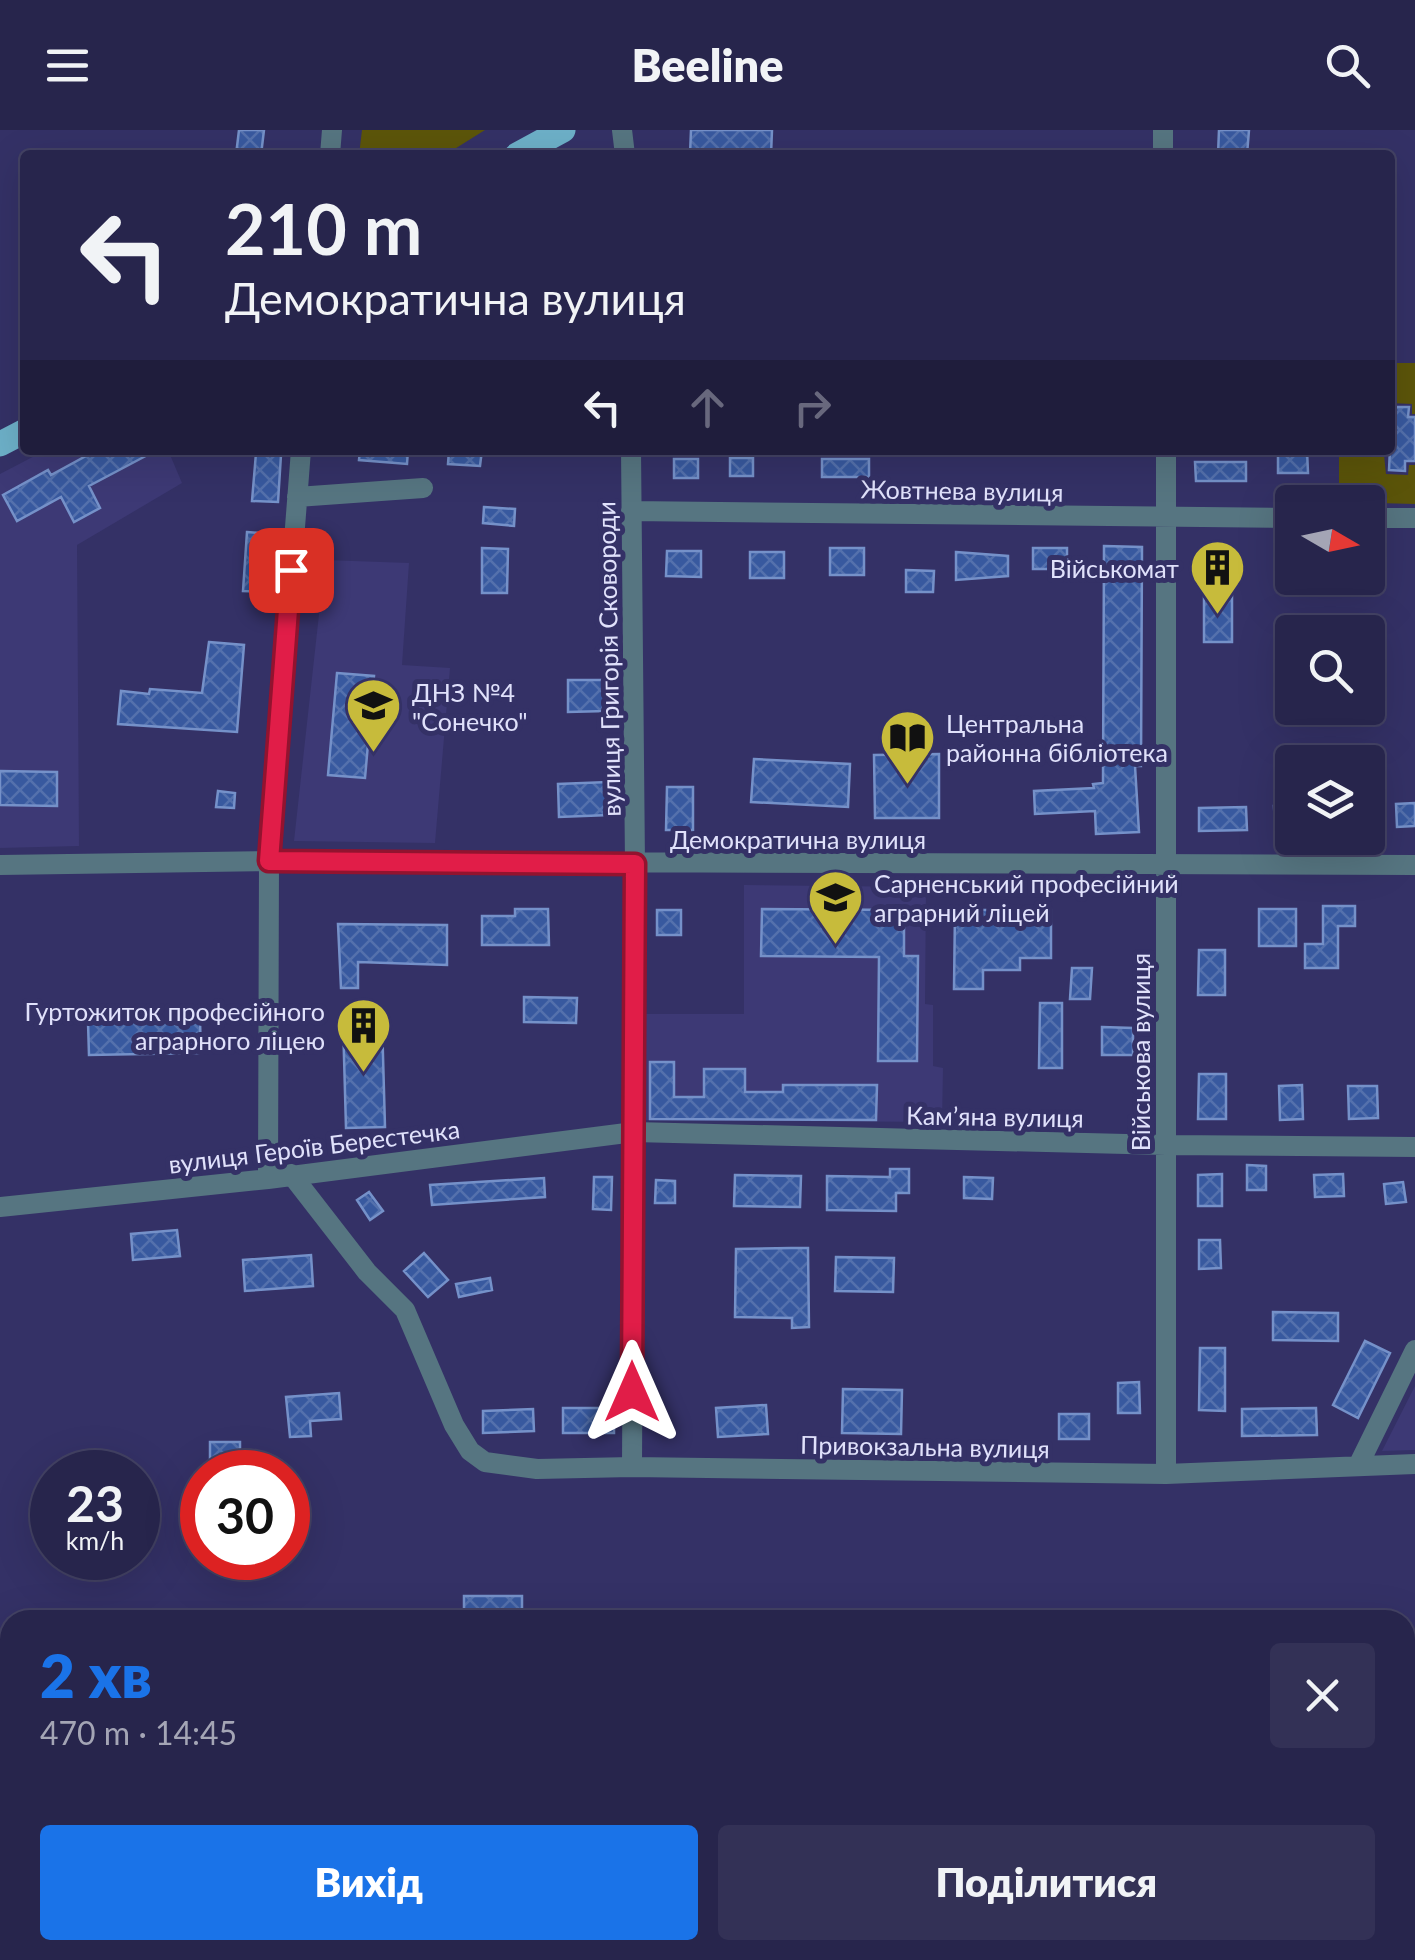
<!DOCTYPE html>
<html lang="uk">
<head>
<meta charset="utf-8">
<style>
  body { margin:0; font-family:Lato,sans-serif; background:#333156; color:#f1f3f6; height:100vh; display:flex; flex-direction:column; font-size:38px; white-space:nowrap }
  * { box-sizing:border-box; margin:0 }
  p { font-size:32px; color:#a4a5b5 }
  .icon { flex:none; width:55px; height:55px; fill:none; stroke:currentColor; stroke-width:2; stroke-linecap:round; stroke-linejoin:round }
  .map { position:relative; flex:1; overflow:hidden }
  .side { position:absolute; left:0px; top:1480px; width:1415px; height:350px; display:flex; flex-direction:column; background:#27254c; border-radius:30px 30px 0 0; box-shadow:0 10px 40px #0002,0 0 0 2px #434264 }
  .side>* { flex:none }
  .hud { position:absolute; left:20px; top:20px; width:1375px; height:305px; border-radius:10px; box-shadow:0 10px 40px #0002,0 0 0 2px #434264; background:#27254c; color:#f1f3f6; overflow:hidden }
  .needle { width:65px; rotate:99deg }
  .controls { position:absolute; left:1275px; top:355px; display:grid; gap:20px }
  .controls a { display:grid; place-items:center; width:110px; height:110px; border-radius:10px; background:#27254c; box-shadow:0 10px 40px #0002,0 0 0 2px #434264; font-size:50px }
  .speed { position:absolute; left:30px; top:1320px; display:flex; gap:20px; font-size:50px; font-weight:700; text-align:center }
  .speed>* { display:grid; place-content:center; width:130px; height:130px; border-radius:50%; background:#27254c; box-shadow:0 10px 40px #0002,0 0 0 2px #434264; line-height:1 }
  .speed small { font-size:25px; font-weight:400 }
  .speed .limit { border:15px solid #d22; background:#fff; color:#111 }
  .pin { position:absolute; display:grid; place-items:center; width:85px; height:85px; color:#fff; margin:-42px; border-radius:20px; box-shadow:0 5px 15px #0006 }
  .me { position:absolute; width:110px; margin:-55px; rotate:0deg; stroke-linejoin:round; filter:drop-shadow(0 0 8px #0008) }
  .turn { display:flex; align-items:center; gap:35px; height:210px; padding:0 40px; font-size:45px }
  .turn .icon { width:130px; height:130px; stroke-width:2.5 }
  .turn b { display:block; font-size:70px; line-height:85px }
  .lanes { display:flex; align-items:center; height:95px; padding:0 40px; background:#0003; justify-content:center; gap:50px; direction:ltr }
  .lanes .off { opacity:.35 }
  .round { display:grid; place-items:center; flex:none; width:105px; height:105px; border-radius:10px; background:#333156 }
  .overview { display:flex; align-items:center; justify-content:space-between; height:170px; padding:0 40px }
  h1 { font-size:60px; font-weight:800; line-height:75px; color:#1a73e8 }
  .cta { display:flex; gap:20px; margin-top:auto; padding:20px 40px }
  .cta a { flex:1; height:115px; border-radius:10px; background:#1a73e8; color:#fff; font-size:40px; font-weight:800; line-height:115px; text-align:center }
  .cta a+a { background:#333156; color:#f1f3f6 }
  header { display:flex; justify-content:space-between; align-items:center; height:130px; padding:0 40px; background:#27254c; font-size:45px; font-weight:800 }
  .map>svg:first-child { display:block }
</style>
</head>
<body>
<header><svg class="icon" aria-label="menu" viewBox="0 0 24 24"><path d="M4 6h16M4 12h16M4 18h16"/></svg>Beeline<svg class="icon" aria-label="search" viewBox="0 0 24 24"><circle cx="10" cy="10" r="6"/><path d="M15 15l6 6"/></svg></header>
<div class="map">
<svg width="1415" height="1830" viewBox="0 0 1415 1830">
  <defs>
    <pattern id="building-cross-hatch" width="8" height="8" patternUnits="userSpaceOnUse" patternTransform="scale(2.5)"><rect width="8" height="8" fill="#38599f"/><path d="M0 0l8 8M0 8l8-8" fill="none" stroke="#5471ad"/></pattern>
  </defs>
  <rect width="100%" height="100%" fill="#343166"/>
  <!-- built -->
  <path fill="#3d3975" d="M46 320H168L182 353 77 415 79 716 0 718V344Z
    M325 430 409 433 402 535 450 538 435 713 294 711Z
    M744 755 926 757 925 874 933 875V936L943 938 942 992 644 990V884H744Z
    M1415 1256V1320L1382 1321Z"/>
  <!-- grass -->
  <path fill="#5c550a" d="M362 0H485L445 25H359Z
    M1390 233H1415V284H1412V274L1390 273Z
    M1339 320H1378L1384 325 1386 344 1408 345 1409 335H1415V374L1339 372Z"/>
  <!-- building -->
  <path fill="url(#building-cross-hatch)" stroke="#7591c9" stroke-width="2.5" d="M239 0H264L261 25H236Z
    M691 0H772L771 25H690Z
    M1219 0H1249L1247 25H1218Z
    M1392 277H1409L1408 287H1415V331H1405V341L1389 340Z
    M97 320H157L89 356 100 378 74 392 61 367 17 391 3 365 48 340 51 345Z
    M360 320H408L407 334 359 330Z
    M449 320H482L480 336 448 334Z
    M1278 320H1307L1308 343H1278Z
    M256 323 281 325 278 372 252 371Z
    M730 328H753V346H730Z
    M674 329H698V348H674Z
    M822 329H869V347H822Z
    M1195 332H1246V351H1196Z
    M484 377 515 379 514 396 483 393Z
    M247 402 271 404 268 462 243 461Z
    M1104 416 1142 417 1141 636H1135L1139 702 1096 704 1095 681 1035 684 1034 661 1094 658 1093 654 1103 653Z
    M482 418 508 419 507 463H482Z
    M830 418H864V445H830Z
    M1033 418H1067V439H1033Z
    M667 421H701V447L666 446Z
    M750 422H784V448H750Z
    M956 422 1008 426V446L956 450Z
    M906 440 934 441 933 462H906Z
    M1204 462H1232V512H1204Z
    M209 512 244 515 237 602 118 594 121 561 149 564 150 559 202 563Z
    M337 543 374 546 365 648 328 645Z
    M568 550H606V581L568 582Z
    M939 624V688H875L874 625Z
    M754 629 850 634 848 677 751 672Z
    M0 641 57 642V676L0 675Z
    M608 652 609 685 559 687 558 654Z
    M667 657H693V700H666Z
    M218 661 235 663 234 678 216 677Z
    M1415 673V696L1397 697 1396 674Z
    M1274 676H1292V698H1275Z
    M1246 677 1247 700 1199 701V678Z
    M1323 776H1355V796H1338V838H1305V814H1323Z
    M515 779H548L549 815H482V786H515Z
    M762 779 904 780V826H918L917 931H878L879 827 761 826Z
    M1259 779H1296V816H1259Z
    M657 780H681V805H657Z
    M955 780H1051V828H1020V840H983V859H954Z
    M338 794 447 795V835L358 832V858H341Z
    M1199 820H1225V865H1198Z
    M1072 838H1092L1090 869H1070Z
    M524 867 577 868 576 893 524 892Z
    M1040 873H1062V938H1039Z
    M382 890 385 997 346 998 343 891Z
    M200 891 201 923 89 925 88 892Z
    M1102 897 1133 898V925H1102Z
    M650 932H674V967H704V939H745V962H783V955H877L876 990 650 989Z
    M1199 944H1226V989H1198Z
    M1302 955 1303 989 1280 990 1279 956Z
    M1348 956H1377L1378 988 1349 989Z
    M1247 1035 1266 1036V1060H1247Z
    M890 1039H909V1063H896V1081L827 1080V1046L890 1047Z
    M1222 1044V1076H1198V1045Z
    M1343 1044 1344 1066 1315 1067 1314 1045Z
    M735 1045 801 1046 800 1077 734 1076Z
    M594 1047H612L611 1080 593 1079Z
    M964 1047 993 1048 992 1069 964 1068Z
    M544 1048 545 1067 432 1075 430 1055Z
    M656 1050 675 1051V1073H655Z
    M1403 1052 1406 1072 1386 1074 1384 1054Z
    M369 1062 383 1081 370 1090 357 1070Z
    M177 1100 180 1126 133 1130 131 1104Z
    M1199 1110H1220L1221 1138 1199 1139Z
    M791 1118H808L809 1197 792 1198V1188L735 1187 736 1119Z
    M424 1123 448 1150 428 1167 404 1141Z
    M311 1125 313 1156 245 1161 243 1130Z
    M836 1127 894 1128 893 1162 835 1161Z
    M490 1148 492 1160 459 1167 456 1154Z
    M1273 1182 1338 1183V1211L1273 1210Z
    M1365 1211 1390 1223 1358 1288 1333 1275Z
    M1200 1218H1225V1281L1199 1280Z
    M1139 1252 1140 1283H1118V1253Z
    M843 1259 902 1260 901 1304 842 1303Z
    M339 1263 341 1289 310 1291 311 1306 290 1307 286 1267Z
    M766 1275 768 1304 718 1307 716 1278Z
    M563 1278H614V1303H563Z
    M1316 1278 1317 1305 1242 1306V1279Z
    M533 1279 534 1301 483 1303V1281Z
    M1059 1284H1089V1309H1059Z
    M210 1312H240V1342H210Z
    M464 1466H522V1490H464Z"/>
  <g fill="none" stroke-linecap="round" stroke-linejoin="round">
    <!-- street -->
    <path stroke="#567581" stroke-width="20" d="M622 0 625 25
      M1163 0V25
      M330 25 332 0
      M631 320 635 734 632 1337
      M1166 320V1344
      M297 367 423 358
      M631 381 1292 388
      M1368 388H1415
      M0 735 269 731 1415 735
      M291 1044 367 1142 405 1180 454 1295 470 1321 485 1332 537 1339 632 1337 1166 1344 1415 1334
      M268 1049 269 731 301 320
      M0 1077 268 1049 634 1002 1166 1015 1415 1017
      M1358 1336 1415 1220"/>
    <!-- primary -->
    <path stroke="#6db0c8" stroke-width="25" d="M517 25 563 0
      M0 314 25 301"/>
    <!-- rail -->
    <path stroke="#bbbbdb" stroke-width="5" stroke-dasharray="20 10" stroke-linecap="butt" d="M0 1505 10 1506
      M1405 1556 1415 1557
      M0 1624 10 1625
      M1405 1640H1415
      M1405 1656 1415 1657
      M0 1686 10 1688
      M713 1820 744 1830
      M1381 1830 1415 1826"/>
  </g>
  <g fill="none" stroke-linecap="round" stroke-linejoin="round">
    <defs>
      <path id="route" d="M291 440 269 731 635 734 632 1262"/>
    </defs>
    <!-- route casing -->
    <use href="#route" stroke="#92132f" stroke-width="25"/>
    <!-- route -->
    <use href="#route" stroke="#e11d48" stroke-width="18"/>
  </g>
  <!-- icons -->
  <defs>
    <symbol id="building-pin" viewBox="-11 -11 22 30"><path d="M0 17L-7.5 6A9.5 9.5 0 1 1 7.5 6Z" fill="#c7bb3b" stroke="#343166"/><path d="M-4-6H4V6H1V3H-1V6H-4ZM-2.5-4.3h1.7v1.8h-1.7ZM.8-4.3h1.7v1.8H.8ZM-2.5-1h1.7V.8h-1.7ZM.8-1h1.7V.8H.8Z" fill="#111"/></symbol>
    <symbol id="school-pin" viewBox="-11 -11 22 30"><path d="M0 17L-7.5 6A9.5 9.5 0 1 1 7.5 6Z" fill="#c7bb3b" stroke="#343166"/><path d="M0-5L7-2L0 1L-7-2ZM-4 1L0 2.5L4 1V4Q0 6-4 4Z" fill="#111"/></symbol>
    <symbol id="library-pin" viewBox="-11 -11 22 30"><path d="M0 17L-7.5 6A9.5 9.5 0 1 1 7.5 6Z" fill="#c7bb3b" stroke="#343166"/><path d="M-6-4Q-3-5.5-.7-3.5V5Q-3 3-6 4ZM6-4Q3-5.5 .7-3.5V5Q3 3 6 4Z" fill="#111"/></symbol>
    <symbol id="university-pin" viewBox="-11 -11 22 30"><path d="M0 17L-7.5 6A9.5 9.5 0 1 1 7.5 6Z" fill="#c7bb3b" stroke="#343166"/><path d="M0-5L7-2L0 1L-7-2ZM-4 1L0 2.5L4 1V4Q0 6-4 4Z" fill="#111"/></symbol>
  </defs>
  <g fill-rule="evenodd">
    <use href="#building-pin" x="1186" y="406" width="63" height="86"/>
    <use href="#school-pin" x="342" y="544" width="63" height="86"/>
    <use href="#library-pin" x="876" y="576" width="63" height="86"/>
    <use href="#university-pin" x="804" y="736" width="63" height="86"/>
    <use href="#building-pin" x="332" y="864" width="63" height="86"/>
  </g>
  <g text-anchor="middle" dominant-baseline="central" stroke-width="10" stroke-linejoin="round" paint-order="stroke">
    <!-- street labels -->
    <g font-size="25" fill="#e0e1fb" stroke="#343166">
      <text transform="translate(962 360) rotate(1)">Жовтнева вулиця</text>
      <text transform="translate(608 529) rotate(-91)">вулиця Григорія Сковороди</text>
      <text x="798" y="709">Демократична вулиця</text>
      <text transform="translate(1140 922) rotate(-90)">Військова вулиця</text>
      <text transform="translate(995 986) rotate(1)">Камʼяна вулиця</text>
      <text transform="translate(314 1016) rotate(-7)">вулиця Героїв Берестечка</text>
      <text transform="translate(925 1316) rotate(1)">Привокзальна вулиця</text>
    </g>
    <!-- poi labels -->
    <g font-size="25" fill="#e0e1fb" stroke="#343166" text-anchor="start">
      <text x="1179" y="438" text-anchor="end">Військомат</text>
      <text x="412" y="562">ДНЗ №4<tspan x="412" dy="29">"Сонечко"</tspan></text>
      <text x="946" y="593">Центральна<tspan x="946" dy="29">районна бібліотека</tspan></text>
      <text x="874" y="753">Сарненський професійний<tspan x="874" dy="29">аграрний ліцей</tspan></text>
      <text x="325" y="881" text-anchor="end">Гуртожиток професійного<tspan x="325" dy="29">аграрного ліцею</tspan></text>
    </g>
  </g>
</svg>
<div class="controls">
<a><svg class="needle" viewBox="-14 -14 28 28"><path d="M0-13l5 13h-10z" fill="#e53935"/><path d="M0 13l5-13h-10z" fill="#a4a5b5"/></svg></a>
<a><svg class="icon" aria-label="search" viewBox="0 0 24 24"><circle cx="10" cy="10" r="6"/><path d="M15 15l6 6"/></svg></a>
<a><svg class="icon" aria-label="layers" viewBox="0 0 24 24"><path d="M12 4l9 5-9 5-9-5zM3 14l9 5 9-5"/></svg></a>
</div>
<div class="speed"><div>23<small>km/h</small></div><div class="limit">30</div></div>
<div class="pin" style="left:291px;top:440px;background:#d93025"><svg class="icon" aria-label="arrive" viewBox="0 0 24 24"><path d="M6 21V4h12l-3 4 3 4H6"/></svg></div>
<svg class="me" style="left:632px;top:1262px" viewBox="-20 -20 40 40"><path d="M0-17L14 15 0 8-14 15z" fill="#e11d48" stroke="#fff" stroke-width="4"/></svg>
<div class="hud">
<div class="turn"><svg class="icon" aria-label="left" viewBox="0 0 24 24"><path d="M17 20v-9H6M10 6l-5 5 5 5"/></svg><div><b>210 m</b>Демократична вулиця</div></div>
<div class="lanes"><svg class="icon" aria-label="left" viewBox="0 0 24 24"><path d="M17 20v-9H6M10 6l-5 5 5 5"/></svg><svg class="icon off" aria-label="ahead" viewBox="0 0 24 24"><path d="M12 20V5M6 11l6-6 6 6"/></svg><svg class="icon off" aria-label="right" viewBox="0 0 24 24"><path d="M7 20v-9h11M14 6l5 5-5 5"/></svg></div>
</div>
<section class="side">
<div class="overview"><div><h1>2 хв</h1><p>470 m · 14:45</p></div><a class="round"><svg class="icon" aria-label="close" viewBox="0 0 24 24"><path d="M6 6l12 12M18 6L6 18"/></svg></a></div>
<div class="cta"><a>Вихід</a><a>Поділитися</a></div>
</section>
</div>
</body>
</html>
